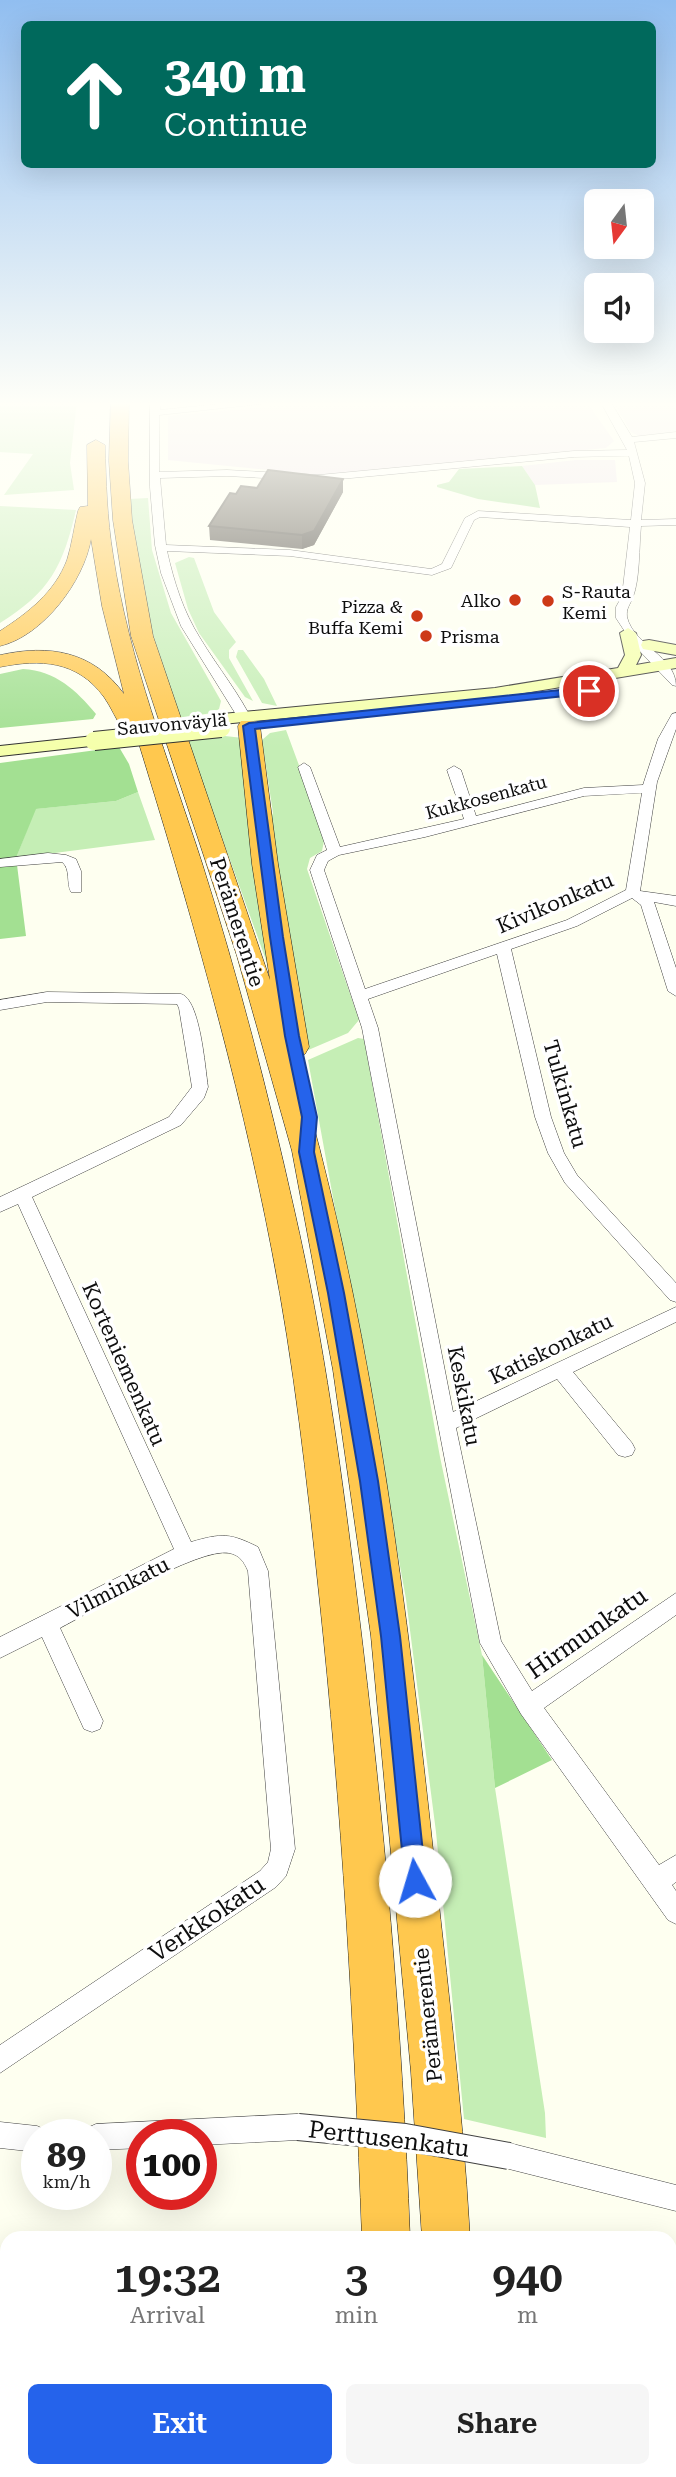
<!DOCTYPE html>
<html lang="en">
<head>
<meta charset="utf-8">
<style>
  body { margin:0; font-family:"Roboto Serif",serif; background:#f6f6f6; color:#222; height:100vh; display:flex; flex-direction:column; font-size:26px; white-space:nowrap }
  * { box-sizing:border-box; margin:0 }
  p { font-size:23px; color:#767676 }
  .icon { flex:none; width:38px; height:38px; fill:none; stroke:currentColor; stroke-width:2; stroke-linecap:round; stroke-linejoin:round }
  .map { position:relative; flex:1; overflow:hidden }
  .sheet { position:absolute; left:0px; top:2231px; width:677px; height:247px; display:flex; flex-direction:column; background:#fff; border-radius:21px 21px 0 0; box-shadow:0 7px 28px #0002 }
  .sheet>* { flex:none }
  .top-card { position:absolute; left:21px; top:21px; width:635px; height:147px; border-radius:10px; box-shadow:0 7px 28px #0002; background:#00695c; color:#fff; overflow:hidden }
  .needle { width:46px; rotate:195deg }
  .buttons { position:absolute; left:584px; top:189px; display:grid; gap:14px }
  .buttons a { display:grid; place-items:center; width:70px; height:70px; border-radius:10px; background:#fff; box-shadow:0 7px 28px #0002; font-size:35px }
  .speed { position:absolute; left:21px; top:2119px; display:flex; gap:14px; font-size:35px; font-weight:700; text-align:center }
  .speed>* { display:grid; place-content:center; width:91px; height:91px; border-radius:50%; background:#fff; box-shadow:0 7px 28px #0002; line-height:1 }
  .speed small { font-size:18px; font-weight:400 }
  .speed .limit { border:10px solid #d22; background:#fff; color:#111 }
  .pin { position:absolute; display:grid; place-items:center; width:60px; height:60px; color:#fff; margin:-30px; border:4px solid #fff; border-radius:50%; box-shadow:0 2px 7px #0007 }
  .me { position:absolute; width:77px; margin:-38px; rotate:354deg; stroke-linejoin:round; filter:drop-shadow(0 0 5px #0008) }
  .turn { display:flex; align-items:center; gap:24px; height:147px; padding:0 28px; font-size:32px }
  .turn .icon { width:91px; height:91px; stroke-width:2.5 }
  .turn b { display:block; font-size:49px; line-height:60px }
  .eta { display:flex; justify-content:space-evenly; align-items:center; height:119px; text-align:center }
  .eta b { font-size:42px; font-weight:600; line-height:49px }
  .action { display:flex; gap:14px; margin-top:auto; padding:14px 28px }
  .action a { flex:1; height:80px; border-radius:10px; background:#2563eb; color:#fff; font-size:28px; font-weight:600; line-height:80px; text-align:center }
  .action a+a { background:#f6f6f6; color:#222 }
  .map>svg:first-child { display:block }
</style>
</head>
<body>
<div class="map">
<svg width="676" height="2477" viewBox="0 0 676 2477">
  <rect width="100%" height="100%" fill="#fefff0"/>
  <!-- industrial -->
  <path fill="#eee2ec" d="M330 401H586L614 441 606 448 318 475 168 460V416Z
    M613 401H676V431L641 437 631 432Z
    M576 460H615L617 482 535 485 522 466Z"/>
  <!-- green -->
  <path fill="#c5eeb5" d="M0 401H77L70 463 74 490 4 495 33 454 0 452Z
    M148 498 152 550 171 613 221 701 219 709 212 713 179 718 151 628 139 575 129 499Z
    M0 506 76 510C63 566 50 592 0 623Z
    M189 557 194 558 214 612 236 642 229 650V658L253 701 245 697 199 633 188 609 175 563Z
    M238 650H243L264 679 277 706 262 703 236 657Z
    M286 730 325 836 322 851 310 858 307 869 359 1020 348 1033 306 1051 270 819 273 813 262 740 270 733Z
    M225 736 243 738 272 977 187 740Z
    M138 792 155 840 16 858 35 809 116 801Z
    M358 1038 364 1039 440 1457 482 1655 495 1788 545 2113 546 2138 464 2119 436 1832 406 1599 308 1060Z"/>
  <!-- forest -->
  <path fill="#a3e092" d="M522 466 535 485 540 508 478 499 437 487V485L449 482 459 469Z
    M23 669C56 671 76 690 96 714L93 719 0 728V674Z
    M119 747 129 764 138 792 116 801 36 809 16 858 0 860V763Z
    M17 865 26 936 0 939V867Z
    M482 1655 552 1760 495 1788Z
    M0 2415H7V2471H223V2477H0Z
    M257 2471H329V2477H256Z"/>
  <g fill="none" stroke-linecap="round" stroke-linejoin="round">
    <defs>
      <path id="minor" d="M150 401H160V410L249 401H288L159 415V472L227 470 319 475 574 451 627 450 600 401H610L632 437 676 432V438L634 442 645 483 641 520 676 519V525L641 526C639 546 640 579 633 597 630 605 626 608 627 617 634 646 676 656 676 686L672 685 633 644 616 618V607L622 596 630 527 480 517 474 520 451 568 432 575 290 556 167 551C174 582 183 611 200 638 218 668 240 694 255 726L249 730 245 729 181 626 161 573 155 545 150 487ZM629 456 635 483 631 520 478 511 465 518 442 564 431 569 290 550 166 545 160 478 227 476 319 481 574 457Z
        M676 713V729L657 782 640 891 676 896V906L654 902 676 968V996L668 991 641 905 632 898 577 926 511 949 551 1117 564 1153 577 1175 676 1283V1302L670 1300 565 1183 548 1153 535 1117 497 954 368 999 378 1028 453 1412 676 1307V1322L573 1372 632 1443 635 1449 632 1455 625 1457 618 1455 557 1379 456 1428 501 1641 532 1691 676 1593V1615L544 1708 659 1865 676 1855V1882L672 1885 676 1891V1924L668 1920 521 1714 480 1643 362 1028 310 870 317 855 327 850 298 767 304 763 310 767 340 847 464 819 447 770 454 766 461 770 476 816 584 788 643 785 658 739 672 714ZM642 793 626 890 567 920 365 989 324 870 328 861 339 855 425 837 584 796Z
        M48 853 66 855 76 859 81 871V892H71C66 883 71 869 62 862L0 867V859Z
        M47 992 181 994C200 999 205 1067 208 1087L204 1098 181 1125 32 1197 191 1542C222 1533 230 1533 258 1547L268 1571 295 1849 286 1876 276 1887 0 2073V2045L260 1871 268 1862 271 1849 248 1571C244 1562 240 1555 229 1553 199 1547 91 1612 60 1628L103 1721 100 1729 92 1732 84 1729 42 1637 0 1658V1637L174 1549 18 1204 0 1212V1197L169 1117 192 1087 179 1008 177 1004 47 1002 0 1010V1000Z
        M298 2114 307 2118 311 2127 307 2136 298 2140 201 2145V2135H142V2148L96 2150V2135H84L87 2128 96 2124Z
        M0 2122 37 2126 46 2130 48 2135H37V2152L0 2148Z
        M509 2143 676 2185V2211L509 2169 500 2165 496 2156 500 2147Z"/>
      <path id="secondary" d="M628 628 636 633 641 655 636 665 676 658V668L495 698 212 725 203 720 212 715 495 688 618 668 625 655 620 633Z
        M649 640 676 645V655L643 649 641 645 643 641Z
        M94 736 103 741 100 745 0 756V746Z"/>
      <path id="motorway" d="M111 401H129L128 461 132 520 153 636 270 980 252 864 238 726 241 721H257L260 726 278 864 309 1047 305 1054 294 1056C367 1302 401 1559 429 1813 444 1955 462 2096 470 2238H422L411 2072 371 1636 333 1370 292 1151 237 956 131 636 113 520 109 461Z
        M96 440 105 445C106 482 107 518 113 555 129 661 169 761 202 863 238 977 268 1092 294 1209 324 1340 342 1474 358 1607 384 1817 402 2028 410 2238H362C354 2023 342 1808 319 1594 307 1479 294 1364 272 1251 238 1074 188 902 135 731L123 730C116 719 111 707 104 697 77 660 40 659 0 667V655C49 644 93 651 124 694L102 606 91 539C84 581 43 636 0 646V631C28 613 55 592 67 560 72 544 74 527 78 511L80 507 88 506 87 445Z
        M370 2471H422V2477H370Z
        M435 2471H487V2477H435Z"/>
    </defs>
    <!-- minor casing -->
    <use href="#minor" stroke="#414141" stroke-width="1"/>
    <!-- secondary casing -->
    <use href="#secondary" stroke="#303030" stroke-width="2"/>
    <!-- motorway casing -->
    <use href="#motorway" stroke="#1f1f1f" stroke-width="1"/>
    <!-- minor -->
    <use href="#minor" fill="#fff" fill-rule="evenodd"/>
    <!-- secondary -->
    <use href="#secondary" fill="#f5ffab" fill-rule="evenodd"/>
    <!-- motorway -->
    <use href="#motorway" fill="#ffc84e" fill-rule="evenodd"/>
    <defs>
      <path id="minor-bridge" d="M298 2127 405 2137 509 2156"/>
      <path id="secondary-bridge" d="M94 741 221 728"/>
    </defs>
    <!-- minor-bridge casing -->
    <use href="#minor-bridge" stroke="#414141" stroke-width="28" stroke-linecap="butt"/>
    <!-- secondary-bridge casing -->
    <use href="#secondary-bridge" stroke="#303030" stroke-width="20" stroke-linecap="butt"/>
    <!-- minor-bridge -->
    <use href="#minor-bridge" stroke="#fff" stroke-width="26"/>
    <!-- secondary-bridge -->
    <use href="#secondary-bridge" stroke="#f5ffab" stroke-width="18"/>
  </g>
  <!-- wall -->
  <path fill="#4c473f" d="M343 479V492L314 545 302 549 210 540 209 526 236 494 257 488Z"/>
  <!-- shaded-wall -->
  <path fill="#3e3a33" d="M343 479V492L314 545 302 549V535Z"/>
  <!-- building -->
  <path fill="#585349" stroke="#3e3a33" stroke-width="2" d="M268 470 343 479 314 531 302 535 209 526 230 493 236 494 241 486 257 488Z"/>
  <!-- sky -->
  <linearGradient id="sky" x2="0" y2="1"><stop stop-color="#91bef0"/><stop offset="0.54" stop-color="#fffff8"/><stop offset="1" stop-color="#fffff8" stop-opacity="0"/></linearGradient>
  <rect width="676" height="748" fill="url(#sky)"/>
  <!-- route -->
  <path fill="#2563eb" stroke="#184099" stroke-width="2" d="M589 687 593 688V693L255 729 283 937 299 1036 317 1117 314 1152 344 1293 378 1481 400 1636 426 1881 423 1889 415 1892 408 1889 405 1881 381 1636 360 1481 328 1293 299 1152 302 1117 285 1036 270 937 243 726 249 723Z"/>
  <!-- markers -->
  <g fill="#cd3918" stroke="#fff" stroke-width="2.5">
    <circle cx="515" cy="600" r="7"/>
    <circle cx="548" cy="601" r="7"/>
    <circle cx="417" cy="616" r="7"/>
    <circle cx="426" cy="636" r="7"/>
  </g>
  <g text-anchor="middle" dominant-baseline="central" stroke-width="7" stroke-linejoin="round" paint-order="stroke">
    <!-- far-poi labels -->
    <g font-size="18" fill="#0e0e0e" stroke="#fff" text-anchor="start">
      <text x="562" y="591">S-Rauta<tspan x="562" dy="21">Kemi</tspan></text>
      <text x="501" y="600" text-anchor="end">Alko</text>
      <text x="403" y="606" text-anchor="end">Pizza &amp;<tspan x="403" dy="21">Buffa Kemi</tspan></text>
      <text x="440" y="636">Prisma</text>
    </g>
    <!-- far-street labels -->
    <g font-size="18" fill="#0e0e0e" stroke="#fff">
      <text transform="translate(172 724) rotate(-5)">Sauvonväylä</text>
      <text transform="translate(486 797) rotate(-15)">Kukkosenkatu</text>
    </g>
    <!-- street labels -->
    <g font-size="21" fill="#0e0e0e" stroke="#fff">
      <text transform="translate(555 903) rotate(-23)">Kivikonkatu</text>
      <text transform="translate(237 922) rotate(72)">Perämerentie</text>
      <text transform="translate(565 1094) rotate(74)">Tulkinkatu</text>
      <text transform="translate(551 1349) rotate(-26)">Katiskonkatu</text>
      <text transform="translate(124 1364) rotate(66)">Korteniemenkatu</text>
      <text transform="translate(464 1396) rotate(79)">Keskikatu</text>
      <text transform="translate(118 1588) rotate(-27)">Vilminkatu</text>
      <text transform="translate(428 2015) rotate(-96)">Perämerentie</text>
    </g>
    <!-- near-street labels -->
    <g font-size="24" fill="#0e0e0e" stroke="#fff">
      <text transform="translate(587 1633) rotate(-35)">Hirmunkatu</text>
      <text transform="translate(207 1919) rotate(-34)">Verkkokatu</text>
      <text transform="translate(389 2139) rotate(7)">Perttusenkatu</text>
    </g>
  </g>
</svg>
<div class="buttons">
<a><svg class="needle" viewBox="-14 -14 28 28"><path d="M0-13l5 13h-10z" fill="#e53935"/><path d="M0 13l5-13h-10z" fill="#767676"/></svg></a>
<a><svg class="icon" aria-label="sound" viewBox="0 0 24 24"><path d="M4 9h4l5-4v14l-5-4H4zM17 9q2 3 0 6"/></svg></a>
</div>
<div class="speed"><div>89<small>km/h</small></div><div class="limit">100</div></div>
<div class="pin" style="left:589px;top:691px;background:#d93025"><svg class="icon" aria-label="arrive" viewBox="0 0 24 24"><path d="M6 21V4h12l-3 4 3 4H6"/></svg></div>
<svg class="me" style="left:415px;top:1881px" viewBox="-20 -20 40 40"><circle r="19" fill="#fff"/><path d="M0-13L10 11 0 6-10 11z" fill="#2563eb"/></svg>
<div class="top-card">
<div class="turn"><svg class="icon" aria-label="ahead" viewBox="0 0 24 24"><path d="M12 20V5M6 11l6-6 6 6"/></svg><div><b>340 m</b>Continue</div></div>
</div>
<section class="sheet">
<div class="eta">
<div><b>19:32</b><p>Arrival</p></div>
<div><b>3</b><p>min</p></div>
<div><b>940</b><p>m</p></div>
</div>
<div class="action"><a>Exit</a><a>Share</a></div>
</section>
</div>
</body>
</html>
